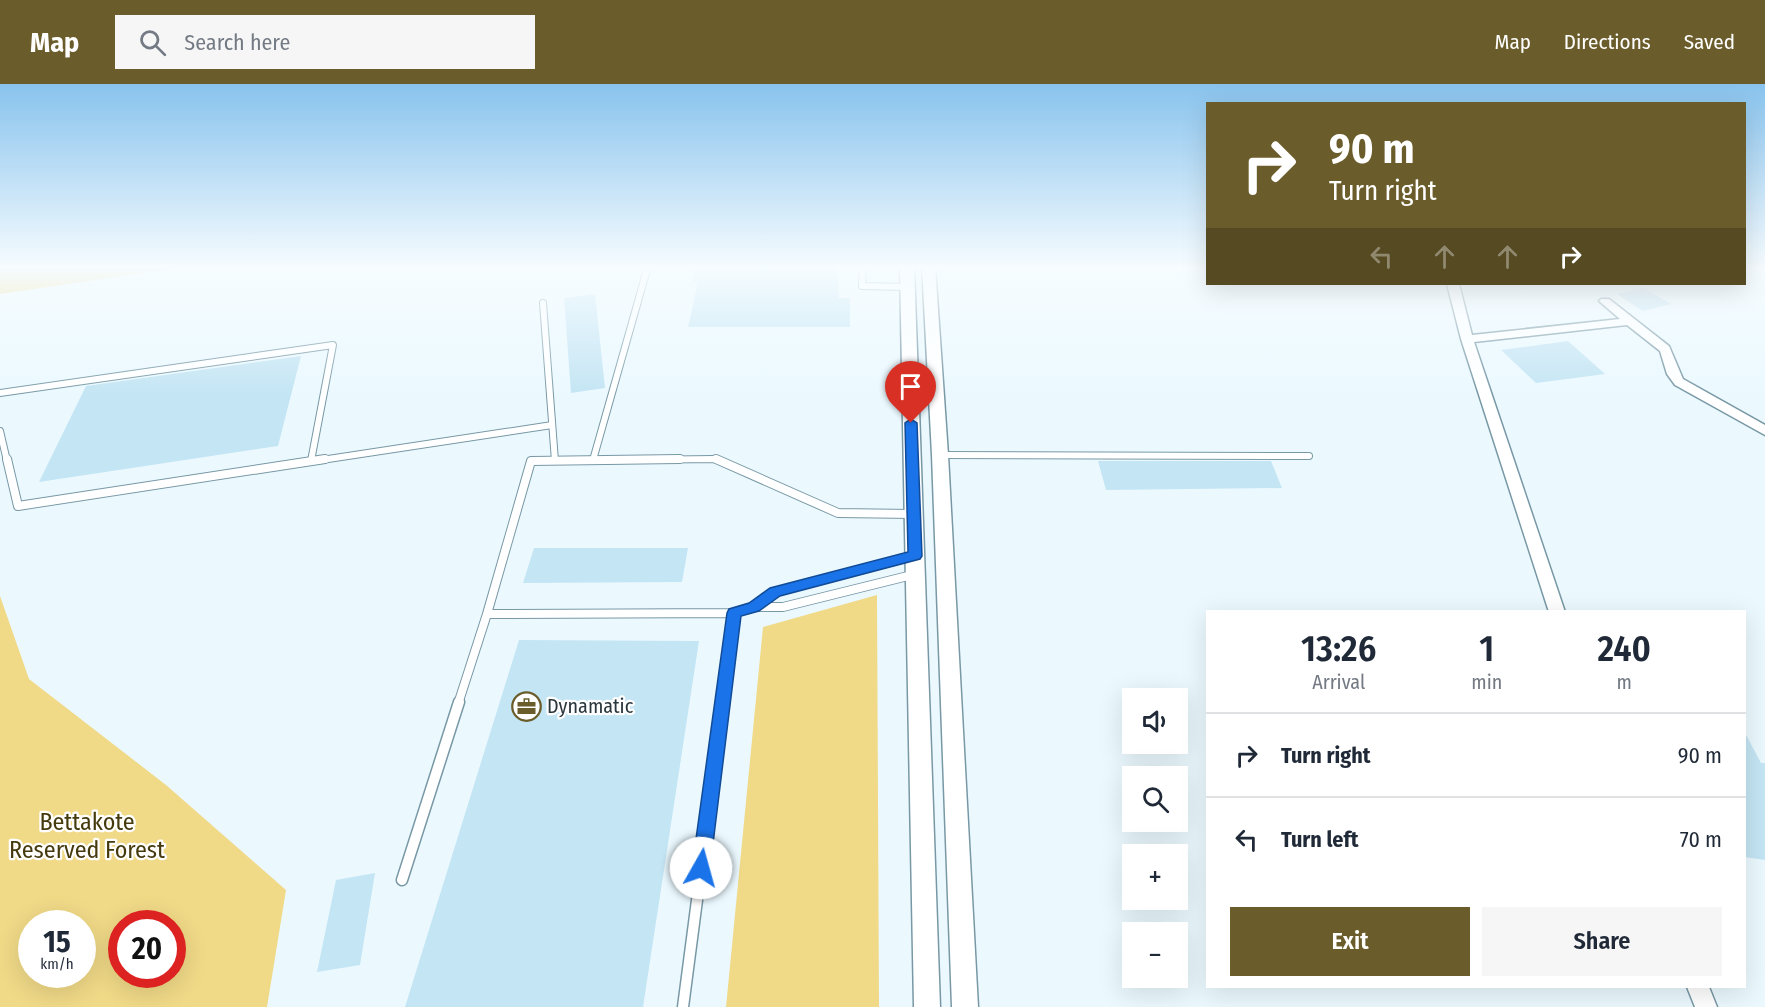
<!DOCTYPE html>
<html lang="en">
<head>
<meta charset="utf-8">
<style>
  body { margin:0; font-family:"Fira Sans Condensed",sans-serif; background:#f6f6f7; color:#1f2937; height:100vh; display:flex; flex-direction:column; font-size:22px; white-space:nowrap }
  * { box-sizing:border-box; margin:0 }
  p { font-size:20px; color:#747a83 }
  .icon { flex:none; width:33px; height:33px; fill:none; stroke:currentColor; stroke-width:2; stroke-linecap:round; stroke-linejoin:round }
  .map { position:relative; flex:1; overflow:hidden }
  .sheet { position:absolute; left:1206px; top:526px; width:540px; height:378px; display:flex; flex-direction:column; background:#fff; border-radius:0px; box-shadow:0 6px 24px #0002 }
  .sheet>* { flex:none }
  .guide { position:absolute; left:1206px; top:18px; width:540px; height:183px; border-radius:0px; box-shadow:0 6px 24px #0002; background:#6b5d2b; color:#fff; overflow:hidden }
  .buttons { position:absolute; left:1122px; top:604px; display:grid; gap:12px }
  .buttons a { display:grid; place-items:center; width:66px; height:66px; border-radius:0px; background:#fff; box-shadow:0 6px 24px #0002; font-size:30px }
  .speed { position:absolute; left:18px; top:826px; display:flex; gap:12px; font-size:30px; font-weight:700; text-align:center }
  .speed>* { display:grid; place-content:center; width:78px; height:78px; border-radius:50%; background:#fff; box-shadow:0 6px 24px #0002; line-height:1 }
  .speed small { font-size:15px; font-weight:400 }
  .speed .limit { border:9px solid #d22; background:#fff; color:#111 }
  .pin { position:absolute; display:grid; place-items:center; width:51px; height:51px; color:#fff; margin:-62px -26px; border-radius:50% 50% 50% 0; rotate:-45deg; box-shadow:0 0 6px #0007 }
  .pin .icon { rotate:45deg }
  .me { position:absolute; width:66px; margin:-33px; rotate:7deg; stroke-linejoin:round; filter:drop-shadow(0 0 4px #0008) }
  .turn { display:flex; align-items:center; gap:21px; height:126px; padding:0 24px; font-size:27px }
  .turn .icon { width:78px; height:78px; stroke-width:2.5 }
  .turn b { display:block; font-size:42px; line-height:51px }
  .lanes { display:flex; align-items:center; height:57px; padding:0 24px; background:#0003; justify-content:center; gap:30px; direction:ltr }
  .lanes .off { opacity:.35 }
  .eta { display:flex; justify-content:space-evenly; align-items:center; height:102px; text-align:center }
  .eta b { font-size:36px; font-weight:600; line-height:42px }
  .button { display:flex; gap:12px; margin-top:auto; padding:12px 24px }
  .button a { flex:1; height:69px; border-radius:0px; background:#6b5d2b; color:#fff; font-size:24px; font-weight:600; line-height:69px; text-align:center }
  .button a+a { background:#f6f6f7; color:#1f2937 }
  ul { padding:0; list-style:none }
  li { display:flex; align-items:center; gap:18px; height:84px; padding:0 24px; border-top:2px solid #e0e1e3 }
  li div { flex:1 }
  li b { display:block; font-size:22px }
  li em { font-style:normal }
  header { display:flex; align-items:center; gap:36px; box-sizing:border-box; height:84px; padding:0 30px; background:#6b5d2b; color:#fff }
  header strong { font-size:28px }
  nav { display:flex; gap:33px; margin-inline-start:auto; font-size:21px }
  .search { width:420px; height:54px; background:#f6f6f7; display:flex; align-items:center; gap:15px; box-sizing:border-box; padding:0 21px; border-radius:0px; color:#747a83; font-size:22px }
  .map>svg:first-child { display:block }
</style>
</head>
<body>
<header>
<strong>Map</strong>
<div class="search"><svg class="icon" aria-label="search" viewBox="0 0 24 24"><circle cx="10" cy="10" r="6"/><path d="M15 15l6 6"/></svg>Search here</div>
<nav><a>Map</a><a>Directions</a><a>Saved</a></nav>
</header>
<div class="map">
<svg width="1765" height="923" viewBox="0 0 1765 923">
  <rect width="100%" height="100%" fill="#ebf9ff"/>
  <!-- green -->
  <path fill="#f0d987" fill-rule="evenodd" d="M0 182H192L0 210Z
    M877 511 879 923H726L763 543Z
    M0 512 29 595 166 701 286 806 267 923H0ZM32 840H82V891H32ZM122 840H172V891H122Z"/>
  <!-- building -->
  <path fill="#c4e5f4" d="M695 182H837L839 214H850V243H688L698 198H693Z
    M1644 204 1671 220 1643 227 1617 210Z
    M595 210 605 304 571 309 564 214Z
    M1568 257 1605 290 1536 299 1501 266Z
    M301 272 278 362 39 398 86 302Z
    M1098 377H1271L1282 404 1106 406Z
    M534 464H688L682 498 523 499Z
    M519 556 699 557 643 923H405Z
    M1744 647 1761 679H1765V776L1744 773Z
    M375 789 360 881 317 888 336 796Z"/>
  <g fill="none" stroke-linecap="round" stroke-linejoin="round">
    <defs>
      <path id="service-far2" d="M863 182 862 202 907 203
        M543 219 555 377
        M0 309 333 261 311 377
        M0 347 7 377
        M940 371 1309 372
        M593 376 648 182
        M315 377 552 341
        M542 377 715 375 719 377"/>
      <path id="service-far1" d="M7 375 18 422 325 375
        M716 375 838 429 913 430
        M754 523H783L916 490
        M487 530 531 377 680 375
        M458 620 487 530 735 529 754 523 775 508 914 472
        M723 620 735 529"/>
      <path id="service" d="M402 796 459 618
        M683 923 723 618"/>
      <path id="minor" d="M1447 200H1459L1472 251 1620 235 1599 217 1601 215H1609L1669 262 1683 295 1765 341V351L1675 301 1667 290 1660 267 1627 241 1474 258 1565 528H1549L1461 255Z
        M1687 903H1709L1717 923H1695Z"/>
      <path id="tertiary" d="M900 182H914L940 923H914Z
        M922 182H935L948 371 978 923H952L932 371Z"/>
    </defs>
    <!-- service-far2 casing -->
    <use href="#service-far2" stroke="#7898a5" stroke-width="8"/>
    <!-- service-far1 casing -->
    <use href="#service-far1" stroke="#7898a5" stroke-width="10"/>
    <!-- service casing -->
    <use href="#service" stroke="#7898a5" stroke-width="13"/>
    <!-- minor casing -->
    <use href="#minor" stroke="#7898a5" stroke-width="3"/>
    <!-- tertiary casing -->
    <use href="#tertiary" stroke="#7898a5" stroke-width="3"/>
    <!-- service-far2 -->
    <use href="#service-far2" stroke="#fff" stroke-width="6"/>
    <!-- service-far1 -->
    <use href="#service-far1" stroke="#fff" stroke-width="8"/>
    <!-- service -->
    <use href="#service" stroke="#fff" stroke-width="10"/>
    <!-- minor -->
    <use href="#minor" fill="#fff" fill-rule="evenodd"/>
    <!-- tertiary -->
    <use href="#tertiary" fill="#fff" fill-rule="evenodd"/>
  </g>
  <!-- sky -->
  <linearGradient id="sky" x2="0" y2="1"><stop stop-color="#88c3ed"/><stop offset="0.59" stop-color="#f6fcff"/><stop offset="1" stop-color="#f6fcff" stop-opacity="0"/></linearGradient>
  <rect width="1765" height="311" fill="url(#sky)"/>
  <!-- route -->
  <path fill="#1a73e8" stroke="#114b97" stroke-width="1.5" d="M911 335 917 339 922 472 920 475 780 512 759 527 741 532 710 784 708 790 701 792 695 790 692 784 727 529 729 525 749 519 770 504 908 468 905 339Z"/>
  <!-- icons -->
  <defs>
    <symbol id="office-ring" viewBox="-11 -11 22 22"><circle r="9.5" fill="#fff" stroke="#6b5d2b" stroke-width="1.5"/><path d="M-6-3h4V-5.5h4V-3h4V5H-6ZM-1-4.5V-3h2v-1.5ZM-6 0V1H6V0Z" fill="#6b5d2b"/></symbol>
  </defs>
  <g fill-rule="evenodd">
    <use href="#office-ring" x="510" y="606" width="33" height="33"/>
  </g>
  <g text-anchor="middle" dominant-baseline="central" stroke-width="4.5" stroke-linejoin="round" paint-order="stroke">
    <!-- poi labels -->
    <g font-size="20" fill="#2a373d" stroke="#fff" text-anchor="start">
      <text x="547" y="622">Dynamatic</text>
    </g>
    <!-- near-park labels -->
    <g font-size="24" fill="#453a0d" stroke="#fff">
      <text x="87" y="738">Bettakote<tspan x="87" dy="28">Reserved Forest</tspan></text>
    </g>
  </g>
</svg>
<div class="buttons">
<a><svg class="icon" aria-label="sound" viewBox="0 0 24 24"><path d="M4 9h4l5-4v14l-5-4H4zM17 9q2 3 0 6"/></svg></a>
<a><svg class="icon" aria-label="search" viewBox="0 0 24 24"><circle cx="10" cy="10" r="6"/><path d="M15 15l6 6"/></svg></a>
<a>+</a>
<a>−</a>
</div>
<div class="speed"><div>15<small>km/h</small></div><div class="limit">20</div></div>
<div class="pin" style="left:911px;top:339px;background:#d93025"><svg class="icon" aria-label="arrive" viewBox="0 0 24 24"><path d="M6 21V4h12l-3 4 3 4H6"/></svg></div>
<svg class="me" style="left:701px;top:784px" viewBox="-20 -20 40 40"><circle r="19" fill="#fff"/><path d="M0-13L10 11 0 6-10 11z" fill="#1a73e8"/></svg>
<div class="guide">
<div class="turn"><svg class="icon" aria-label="right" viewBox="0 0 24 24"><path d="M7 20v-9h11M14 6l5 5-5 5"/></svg><div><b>90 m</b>Turn right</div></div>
<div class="lanes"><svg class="icon off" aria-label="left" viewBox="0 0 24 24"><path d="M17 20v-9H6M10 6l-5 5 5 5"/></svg><svg class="icon off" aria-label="ahead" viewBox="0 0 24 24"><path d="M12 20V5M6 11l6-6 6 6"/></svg><svg class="icon off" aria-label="ahead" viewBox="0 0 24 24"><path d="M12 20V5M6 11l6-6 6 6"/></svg><svg class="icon" aria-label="right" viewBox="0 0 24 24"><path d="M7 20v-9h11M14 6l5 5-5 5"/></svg></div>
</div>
<section class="sheet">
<div class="eta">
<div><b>13:26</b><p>Arrival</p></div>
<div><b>1</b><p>min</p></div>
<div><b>240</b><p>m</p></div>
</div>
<ul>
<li><svg class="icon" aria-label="right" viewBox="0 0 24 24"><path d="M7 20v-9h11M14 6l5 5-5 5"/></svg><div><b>Turn right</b></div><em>90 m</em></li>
<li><svg class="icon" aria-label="left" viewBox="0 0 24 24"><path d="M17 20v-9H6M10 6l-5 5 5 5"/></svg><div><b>Turn left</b></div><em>70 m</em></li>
</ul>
<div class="button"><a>Exit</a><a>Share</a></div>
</section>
</div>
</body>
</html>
